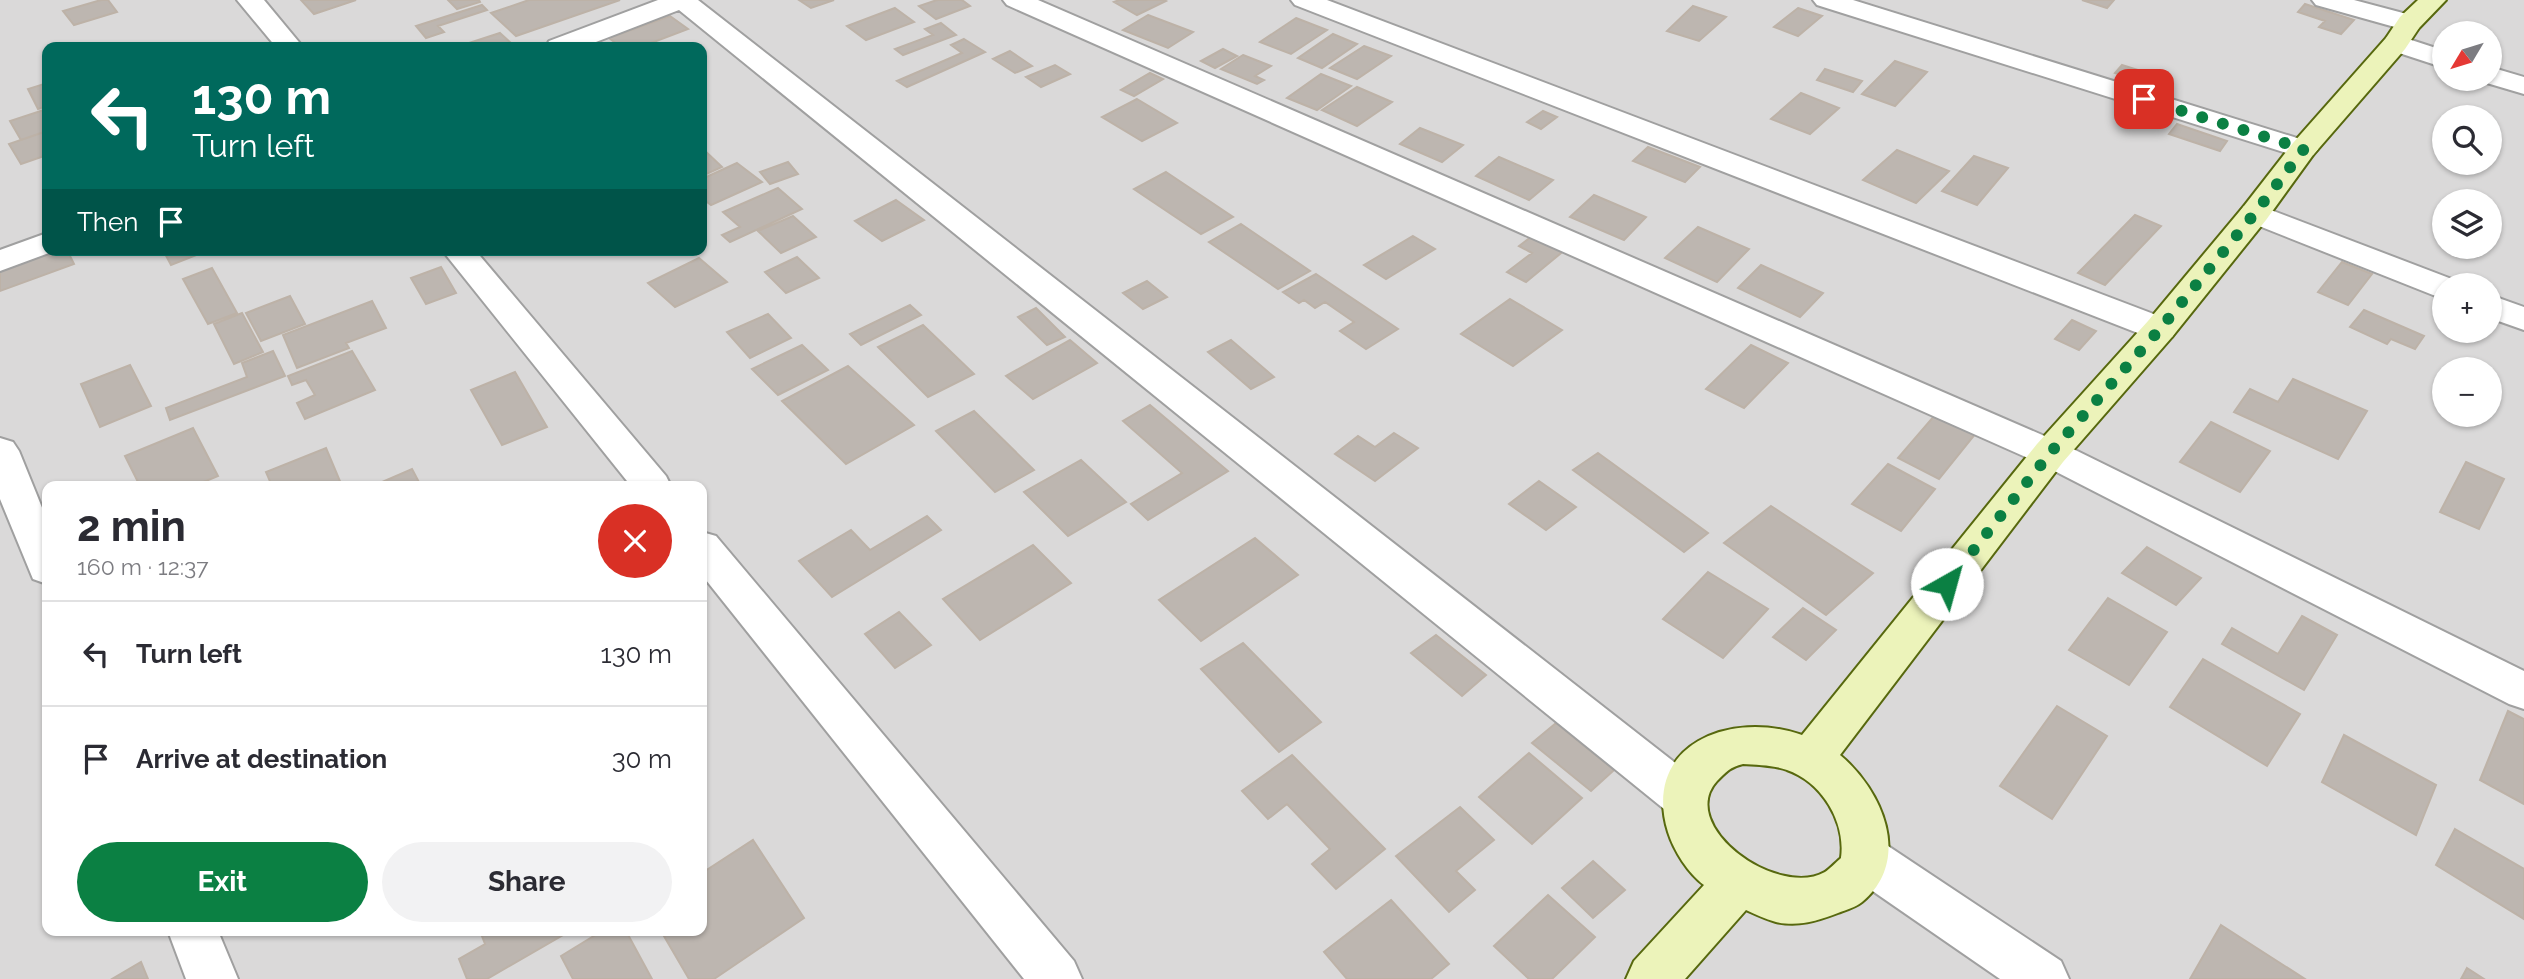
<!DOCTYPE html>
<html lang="en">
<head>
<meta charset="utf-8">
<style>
  body { margin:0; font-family:Raleway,sans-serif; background:#f2f2f3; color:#2b2b33; height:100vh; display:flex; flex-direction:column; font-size:26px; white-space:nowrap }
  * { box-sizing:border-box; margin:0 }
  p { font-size:23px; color:#7c7c81 }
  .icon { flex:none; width:38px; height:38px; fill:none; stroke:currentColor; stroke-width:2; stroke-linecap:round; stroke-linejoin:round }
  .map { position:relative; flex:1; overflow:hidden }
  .panel { position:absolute; left:42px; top:481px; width:665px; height:455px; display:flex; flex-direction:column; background:#fff; border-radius:14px; box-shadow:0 2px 5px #0004 }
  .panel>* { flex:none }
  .banner { position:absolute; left:42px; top:42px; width:665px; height:214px; border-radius:14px; box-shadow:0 2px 5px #0004; background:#00695c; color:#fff; overflow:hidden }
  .needle { width:46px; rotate:232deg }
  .buttons { position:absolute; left:2432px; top:21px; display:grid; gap:14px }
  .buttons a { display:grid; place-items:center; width:70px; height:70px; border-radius:50%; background:#fff; box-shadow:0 2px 5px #0004; font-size:35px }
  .pin { position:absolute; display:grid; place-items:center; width:60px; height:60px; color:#fff; margin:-30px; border-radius:14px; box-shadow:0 4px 10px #0006 }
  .me { position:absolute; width:77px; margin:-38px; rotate:38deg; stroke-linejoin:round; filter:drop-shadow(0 0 5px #0008) }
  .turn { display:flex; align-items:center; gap:24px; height:147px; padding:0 35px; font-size:32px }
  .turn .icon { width:91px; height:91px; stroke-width:2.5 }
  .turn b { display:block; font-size:49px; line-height:60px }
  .then { display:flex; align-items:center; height:66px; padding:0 35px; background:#0003; gap:14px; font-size:26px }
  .round { display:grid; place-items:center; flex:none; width:74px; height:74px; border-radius:37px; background:#f2f2f3 }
  .head { display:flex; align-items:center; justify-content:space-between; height:119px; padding:0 35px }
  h1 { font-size:42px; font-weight:700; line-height:52px }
  .button { display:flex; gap:14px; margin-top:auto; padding:14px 35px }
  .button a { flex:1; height:80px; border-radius:42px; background:#0b8043; color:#fff; font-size:28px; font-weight:700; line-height:80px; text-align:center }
  .button a+a { background:#f2f2f3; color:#2b2b33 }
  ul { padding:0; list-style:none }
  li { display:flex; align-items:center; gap:21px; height:105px; padding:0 35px; border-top:2px solid #e1e1e2 }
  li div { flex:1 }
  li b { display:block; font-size:26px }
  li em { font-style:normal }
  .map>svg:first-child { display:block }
</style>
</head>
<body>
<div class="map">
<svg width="2524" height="979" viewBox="0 0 2524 979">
  <rect width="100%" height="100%" fill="#edeae3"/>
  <!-- residential -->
  <path fill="#dad9d9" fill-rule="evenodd" d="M0 0H2524V979H0ZM2445 33H2490V79H2445ZM47 47H702V250H47ZM2445 117H2490V163H2445ZM2445 201H2490V247H2445ZM2445 285H2490V331H2445ZM2445 369H2490V415H2445ZM47 486H702V931H47Z"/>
  <!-- building -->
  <path fill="#bdb6b0" stroke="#bdb2a7" stroke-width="2" d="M101 0H108L117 12 74 25 63 11Z
    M301 0H356L314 14Z
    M448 0H479L480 2 457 9Z
    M529 0H620L516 36 491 13Z
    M799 0H834L811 8Z
    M937 0H962L970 6 936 19 919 6Z
    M1119 0H1164L1166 1 1137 15 1114 2Z
    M2082 0H2114L2107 8Z
    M2305 4 2354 20 2341 34 2319 27 2325 21 2298 12Z
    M482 5 487 10 438 26 444 32 426 38 416 26Z
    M1693 6 1726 17 1699 41 1667 31Z
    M895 8 914 22 866 40 847 26Z
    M1798 8 1822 16 1798 36 1774 27Z
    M1148 15 1193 32 1168 48 1123 30Z
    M670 16 688 29 651 43 657 47H621L609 38Z
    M1296 18 1327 30 1291 54 1260 42Z
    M941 23 956 35 903 55 895 49 933 35 925 29Z
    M500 33 512 44 504 47H469L466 44Z
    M1333 34 1357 44 1322 68 1298 58Z
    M964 39 985 52 907 87 897 81 962 53 951 45Z
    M1364 46 1391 56 1357 79 1330 68Z
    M1223 49 1237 56 1215 68 1201 61Z
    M1010 51 1032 66 1015 73 993 59Z
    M1243 55 1271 66 1255 76 1264 80 1257 84 1221 69Z
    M1895 61 1927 72 1895 106 1862 94Z
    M1055 65 1070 74 1041 87 1026 77Z
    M2122 65 2160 77 2154 85 2115 73Z
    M1825 69 1862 81 1853 92 1817 80Z
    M1150 73 1163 79 1134 96 1121 90Z
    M1321 74 1351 86 1317 110 1287 98Z
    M47 83V106L38 109 28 89Z
    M1357 87 1392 102 1357 126 1322 110Z
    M1801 93 1839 108 1810 134 1771 119Z
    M1137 99 1177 123 1142 141 1102 117Z
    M47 109V131L21 140 10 121Z
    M1543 111 1557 117 1541 129 1527 122Z
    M2177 124 2227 141 2220 151 2169 134Z
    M1420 128 1463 145 1442 162 1400 144Z
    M47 131V155L21 164 9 144Z
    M1648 147 1700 167 1685 182 1633 161Z
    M702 148 722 167 702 176Z
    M1897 150 1949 171 1916 203 1863 180Z
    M1974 156 2008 168 1977 205 1942 191Z
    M1499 157 1553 180 1529 200 1476 176Z
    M788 162 798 174 770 184 760 172Z
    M737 163 762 182 711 205 702 198V179Z
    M1166 172 1233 217 1201 234 1134 189Z
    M778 188 802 209 730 242 722 235 740 227 723 212Z
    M1594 195 1646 217 1624 240 1570 217Z
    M896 200 924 220 882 241 855 221Z
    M2135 215 2161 226 2105 285 2078 273Z
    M793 216 816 237 781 253 758 231Z
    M1241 224 1310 271 1278 289 1209 242Z
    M1698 227 1749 249 1717 282 1665 258Z
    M1535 234 1566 249 1526 282 1507 272 1532 253 1519 246Z
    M1413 236 1435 249 1386 279 1364 265Z
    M48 250H67L74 264 0 291V268Z
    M163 250H203L204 252 171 265Z
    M797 257 819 278 786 293 765 272Z
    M699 258 727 282 675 307 648 283Z
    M2342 262 2372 274 2348 305 2318 292Z
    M1761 265 1823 293 1800 317 1738 288Z
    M441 267 456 293 426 304 411 278Z
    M212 268 237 313 208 324 183 279Z
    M1316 274 1398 329 1366 349 1340 331 1354 322 1325 302 1315 308 1304 300 1299 303 1283 292Z
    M1147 281 1167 297 1143 309 1123 293Z
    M290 296 305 324 261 341 246 313Z
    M1510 299 1562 330 1513 366 1461 334Z
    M372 301 386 328 346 343 349 348 297 368 283 335Z
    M910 305 921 315 861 345 850 334Z
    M1036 308 1065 337 1047 345 1018 317Z
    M2364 310 2424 336 2415 349 2391 339 2387 344 2350 327Z
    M242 313 263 352 234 364 214 324Z
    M768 314 791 338 750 358 727 332Z
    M2072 320 2096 331 2079 350 2055 339Z
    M923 325 974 374 928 397 878 347Z
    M1070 340 1097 363 1033 399 1006 376Z
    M1231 340 1274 377 1251 389 1208 352Z
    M802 345 828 370 778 395 752 369Z
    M1751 345 1788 363 1744 408 1706 389Z
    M273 351 285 376 170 420 166 408 247 377 242 363Z
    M352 351 375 390 305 419 297 403 315 395 306 380 292 385 288 376Z
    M130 365 151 406 100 427 81 384Z
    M848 366 914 425 846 464 782 401Z
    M515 372 547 427 502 445 471 390Z
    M2293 379 2367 411 2338 459 2234 412 2250 389 2278 402Z
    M1150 405 1228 471 1148 520 1131 504 1182 473 1123 421Z
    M1941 408 1980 428 1939 479 1898 458Z
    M974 411 1034 470 995 492 936 431Z
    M2211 422 2270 451 2240 492 2180 462Z
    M193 428 218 476 194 486H140L125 456Z
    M1394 433 1418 448 1375 481 1335 454 1358 436 1375 447Z
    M326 448 342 486H272L266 472Z
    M1598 453 1708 533 1684 552 1573 470Z
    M1081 460 1126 502 1068 536 1024 492Z
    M2466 462 2504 479 2479 529 2440 512Z
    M1888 464 1935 489 1901 531 1852 504Z
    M412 469 421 486H373Z
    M1539 481 1576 507 1546 530 1509 504Z
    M1771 506 1873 573 1826 615 1724 543Z
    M927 516 941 530 832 597 799 561 851 530 870 550Z
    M1255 538 1298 575 1201 641 1159 600Z
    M1033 545 1071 583 980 640 943 599Z
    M2147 547 2201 578 2176 605 2122 573Z
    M1708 572 1768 609 1723 658 1663 619Z
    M2108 598 2167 632 2129 685 2069 650Z
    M1803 608 1836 630 1806 660 1773 637Z
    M899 612 931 645 895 668 865 634Z
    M2302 616 2337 635 2304 690 2222 644 2232 628 2278 654Z
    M1436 635 1486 675 1462 696 1411 653Z
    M1243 643 1321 722 1279 752 1201 669Z
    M2203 659 2300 714 2267 766 2170 707Z
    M2057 706 2107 736 2052 819 2000 786Z
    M2508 711 2524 719V804L2480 780Z
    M1556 723 1614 770 1591 791 1532 743Z
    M2344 735 2436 785 2416 835 2322 782Z
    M1529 753 1582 798 1532 844 1479 797Z
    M1292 755 1385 849 1336 889 1312 864 1330 849 1287 804 1268 819 1242 791Z
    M1460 807 1494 840 1456 871 1475 890 1449 912 1396 856Z
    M2455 829 2524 869V919L2436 865Z
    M753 840 804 918 714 979H689L661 931H702V873Z
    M1593 861 1625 890 1593 918 1562 888Z
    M1548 895 1595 937 1552 979H1529L1494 946Z
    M1391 900 1449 964 1431 979H1347L1324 952Z
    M2221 925 2305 979H2190Z
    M480 931H570L487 979H467L459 959 485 944Z
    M602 931H626L652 979H573L561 956Z
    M141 962 148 979H112Z
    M2467 968 2484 979H2461Z"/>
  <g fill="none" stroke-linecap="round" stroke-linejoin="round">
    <defs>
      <path id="minor" d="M237 0H264L303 47H276Z
        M658 0H698L1701 783 1708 798 1701 813 1685 819 1669 813 679 10 583 47H546L549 41Z
        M1003 0H1038L2063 444 2524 671V709L2509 704 2037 462 1007 5Z
        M1291 0H1327L2172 321 2177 329 2172 337 2160 340 2148 337 1295 5Z
        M1813 0H1853L2313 143 2318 149 2313 155 2303 158 2293 155 1817 5Z
        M2312 0H2354L2418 17 2422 23 2418 29 2409 31 2316 5Z
        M2396 35 2445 51V68L2387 49 2383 43 2387 37Z
        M2490 67 2524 77V94L2480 81 2479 79H2490Z
        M2255 204 2457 281 2460 285H2445V298L2433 295 2244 220 2239 213 2244 206Z
        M47 233V250H57L0 271V250Z
        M442 250H475L666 476 671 486H631Z
        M2490 295 2524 307V330L2490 318Z
        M0 438 13 442 19 451 47 520V584L33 579 0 499Z
        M702 532 716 536 1074 961 1082 979H1024L702 575Z
        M1865 836 1882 842 2061 961 2069 979H2000L1848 874 1841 858 1848 842Z
        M168 931H218L238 979H186Z"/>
      <path id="secondary" d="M2418 0H2446L2419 28 2405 49 2313 155 2266 220 2172 337 2063 462 1840 755C1882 790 1913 860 1862 902 1856 907 1846 910 1838 913 1817 921 1798 927 1776 922 1765 919 1755 914 1746 910L1685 979H1626L1634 961 1704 885C1688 873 1674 851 1668 832 1641 744 1731 710 1802 735L2037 444 2148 321 2244 206 2293 143 2386 38 2400 17ZM1743 764C1757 765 1774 765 1787 770 1822 782 1846 822 1841 858 1836 862 1830 869 1825 872 1778 899 1676 826 1717 781 1726 772 1730 767 1743 764Z"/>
    </defs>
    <!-- minor casing -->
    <use href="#minor" stroke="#a0a0a0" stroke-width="4"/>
    <!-- secondary casing -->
    <use href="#secondary" stroke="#57680e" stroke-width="4"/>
    <!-- minor -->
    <use href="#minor" fill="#fff" fill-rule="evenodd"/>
    <!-- secondary -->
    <use href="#secondary" fill="#ecf3ba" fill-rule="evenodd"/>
  </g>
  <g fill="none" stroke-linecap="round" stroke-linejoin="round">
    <!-- route -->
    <path stroke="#0b8043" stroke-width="12" stroke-dasharray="0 21.6" d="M1947 584 2050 453 2160 329 2255 213 2304 149 2144 99"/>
  </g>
</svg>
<div class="buttons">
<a><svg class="needle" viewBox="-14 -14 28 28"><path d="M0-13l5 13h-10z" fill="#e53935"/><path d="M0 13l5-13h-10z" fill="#7c7c81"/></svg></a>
<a><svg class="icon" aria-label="search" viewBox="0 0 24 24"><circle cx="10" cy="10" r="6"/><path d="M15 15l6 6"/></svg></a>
<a><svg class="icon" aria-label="layers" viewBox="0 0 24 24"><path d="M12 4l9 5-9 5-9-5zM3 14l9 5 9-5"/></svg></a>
<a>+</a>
<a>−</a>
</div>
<div class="pin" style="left:2144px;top:99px;background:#d93025"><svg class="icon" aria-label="arrive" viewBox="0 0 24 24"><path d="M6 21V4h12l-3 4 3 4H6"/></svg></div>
<svg class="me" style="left:1947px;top:584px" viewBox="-20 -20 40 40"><circle r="19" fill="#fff"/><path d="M0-13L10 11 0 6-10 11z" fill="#0b8043"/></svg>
<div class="banner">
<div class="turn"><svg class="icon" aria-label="left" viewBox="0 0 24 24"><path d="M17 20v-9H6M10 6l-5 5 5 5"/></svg><div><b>130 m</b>Turn left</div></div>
<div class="then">Then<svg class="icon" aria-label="arrive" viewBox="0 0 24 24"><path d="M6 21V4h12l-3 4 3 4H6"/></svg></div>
</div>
<section class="panel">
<div class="head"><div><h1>2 min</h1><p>160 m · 12:37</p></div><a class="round" style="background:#d93025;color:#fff"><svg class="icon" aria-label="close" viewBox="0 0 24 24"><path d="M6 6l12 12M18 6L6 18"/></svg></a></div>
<ul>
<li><svg class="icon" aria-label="left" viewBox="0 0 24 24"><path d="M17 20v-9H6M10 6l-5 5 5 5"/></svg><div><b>Turn left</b></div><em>130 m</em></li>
<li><svg class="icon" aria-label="arrive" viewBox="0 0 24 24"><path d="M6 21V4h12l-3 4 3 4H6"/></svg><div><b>Arrive at destination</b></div><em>30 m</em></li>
</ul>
<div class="button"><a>Exit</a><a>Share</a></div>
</section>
</div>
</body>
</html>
